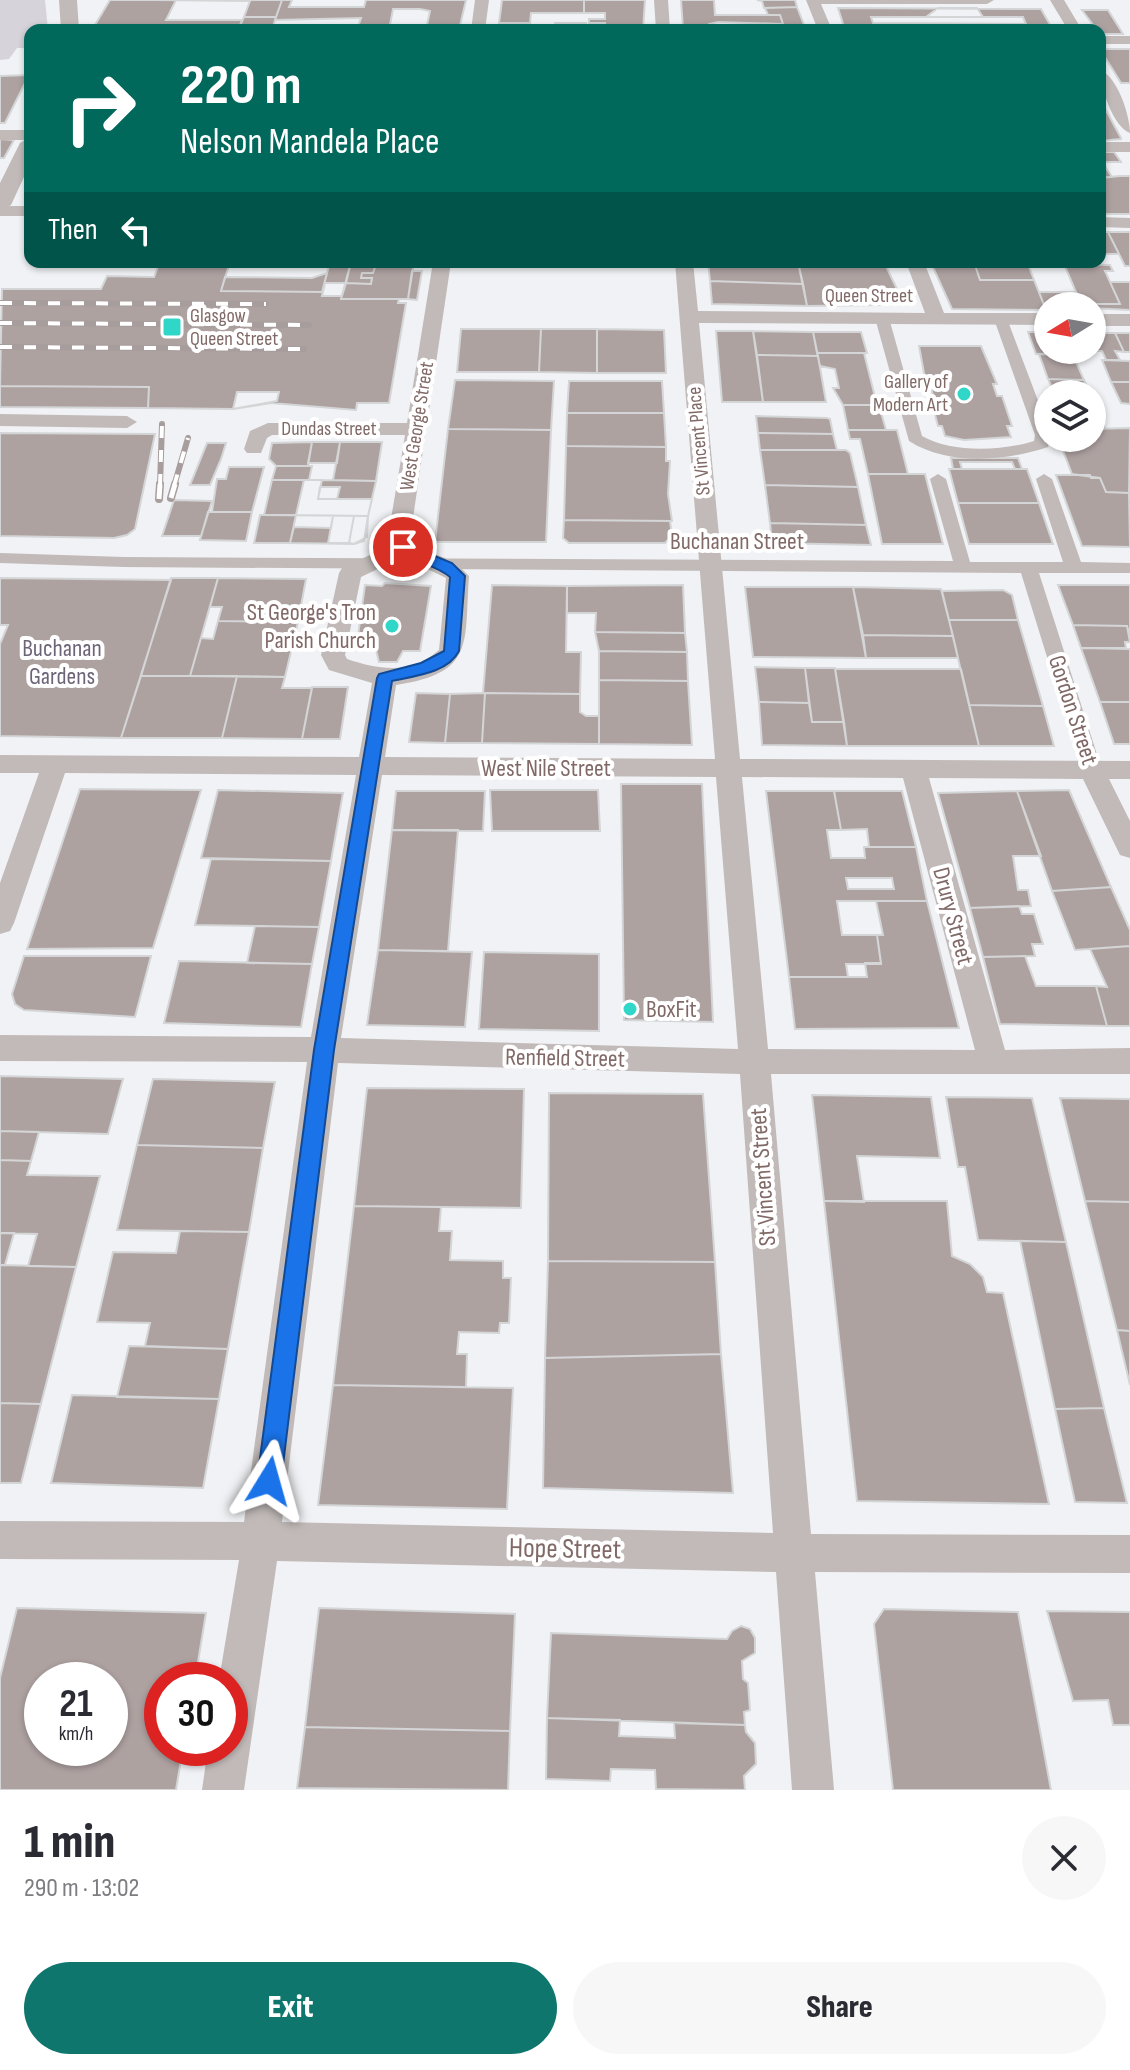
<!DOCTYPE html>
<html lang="en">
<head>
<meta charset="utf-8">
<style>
  body { margin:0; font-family:"Sofia Sans Condensed",sans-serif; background:#f7f7f7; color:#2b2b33; height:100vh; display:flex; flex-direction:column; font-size:30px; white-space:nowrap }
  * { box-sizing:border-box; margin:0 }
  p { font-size:26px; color:#7c7c81 }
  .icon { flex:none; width:44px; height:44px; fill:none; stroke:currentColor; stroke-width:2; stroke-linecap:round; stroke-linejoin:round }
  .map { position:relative; height:1790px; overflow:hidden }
  .side { display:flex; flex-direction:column; background:#fff; flex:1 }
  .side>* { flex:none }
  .top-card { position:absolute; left:24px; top:24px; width:1082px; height:244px; border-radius:16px; box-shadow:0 2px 6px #0004; background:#00695c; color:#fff; overflow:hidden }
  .needle { width:52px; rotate:259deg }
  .tools { position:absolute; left:1034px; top:292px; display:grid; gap:16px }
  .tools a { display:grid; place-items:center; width:72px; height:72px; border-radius:50%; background:#fff; box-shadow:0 2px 6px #0004; font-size:40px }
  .speed { position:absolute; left:24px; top:1662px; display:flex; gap:16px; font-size:40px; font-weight:700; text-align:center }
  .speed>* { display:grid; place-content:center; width:104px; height:104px; border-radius:50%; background:#fff; box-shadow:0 2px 6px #0004; line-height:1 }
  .speed small { font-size:20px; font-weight:400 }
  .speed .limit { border:12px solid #d22; background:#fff; color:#111 }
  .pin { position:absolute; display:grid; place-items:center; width:68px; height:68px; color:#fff; margin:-34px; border:4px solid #fff; border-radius:50%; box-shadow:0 2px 8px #0007 }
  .me { position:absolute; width:88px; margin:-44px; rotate:8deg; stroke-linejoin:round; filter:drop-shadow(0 0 6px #0008) }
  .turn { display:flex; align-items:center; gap:28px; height:168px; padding:0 24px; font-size:36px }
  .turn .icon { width:104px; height:104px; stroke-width:2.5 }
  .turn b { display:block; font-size:56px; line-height:68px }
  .then { display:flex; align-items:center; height:76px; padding:0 24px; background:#0003; gap:16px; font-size:30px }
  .round { display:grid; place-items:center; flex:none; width:84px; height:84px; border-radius:42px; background:#f7f7f7 }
  .summary { display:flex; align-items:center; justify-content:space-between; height:136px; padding:0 24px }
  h1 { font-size:48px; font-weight:800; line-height:60px }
  .cta { display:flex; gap:16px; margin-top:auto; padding:16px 24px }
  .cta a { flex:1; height:92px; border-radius:48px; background:#0f766e; color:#fff; font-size:32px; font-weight:800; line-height:92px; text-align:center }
  .cta a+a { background:#f7f7f7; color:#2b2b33 }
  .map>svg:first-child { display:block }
</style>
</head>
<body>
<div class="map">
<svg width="1130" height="1790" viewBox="0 0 1130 1790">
  <rect width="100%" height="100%" fill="#f1f2f5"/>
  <!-- green -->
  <path fill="#d6d3db" d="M0 0H45L48 30H30V48H17L9 59 0 60Z"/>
  <!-- building -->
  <path fill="#aea2a1" stroke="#d4d5d6" stroke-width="2" fill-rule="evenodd" d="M110 0H176L166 20H242L238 30H92Z
    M156 0H282L276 17H244L250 1Z
    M282 0H292L289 7H364L366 0H466L459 30H426L430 11 420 9H393L389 30H335L337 27H358L361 18 275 20Z
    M502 0H584V13H531L530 23H499Z
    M584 0H645L643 30H501L502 23H530V29H555V23H586V29H605V23H589V19H605V13H584Z
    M681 0H714L715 15H780L783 24 718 22 709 24 710 29H683Z
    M757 0H795L797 7 764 8 762 1Z
    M797 7 806 30H778L777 24H783L780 15H768L765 8Z
    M838 8 1041 9 1053 30H845ZM871 17H1023L1026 24 873 23Z
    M938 8H977L983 17H926Z
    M1082 10H1108L1123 34H1100Z
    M244 17H276L272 29H336L238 30Z
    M1100 49H1130V83H1121Z
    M29 75 5 123H0V76Z
    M1100 99 1121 138V139L1100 141Z
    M0 139 14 140 4 158H0Z
    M1100 152H1114L1121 162H1102L1112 177 1100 178Z
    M1120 176H1130V214H1100V178Z
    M1100 232H1108L1119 254H1100Z
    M1108 232H1130V266H1125Z
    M139 262H230L221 291 322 292 330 262H351L341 299H399L398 303H406L389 403H357L356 410 271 403 233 409 148 408 149 387 0 386 2 289H101L107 276 154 277 159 264Z
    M351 262H377L373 273H362L361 278H372L371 284 346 283Z
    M377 262H414L408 299H341L346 283 371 284 372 278H361L362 273H373Z
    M708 262H798L803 284 710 281Z
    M798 262H884L897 289V299L881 305 807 306Z
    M931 262H1011L1012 265H932Z
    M1028 264 1034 280H980L975 265Z
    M1064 264 1110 265 1113 271H1105L1120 304H1081Z
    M932 265H975L980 280H1034L1046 310 952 309Z
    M412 271H422L417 300 408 299Z
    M327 273 322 292 221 291 225 277 312 278Z
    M710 281 803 284 807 306 712 304Z
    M1110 282H1130V310L1048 306 1046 310 1039 292H1075L1081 304H1120Z
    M325 283H346L342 296H322Z
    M461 329H541L539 372H457Z
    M541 329H597V373L539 372Z
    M597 329 664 330 666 373H597Z
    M716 331H753L763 402H722Z
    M753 331 813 332 818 356 757 355Z
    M813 332H861L867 353H817Z
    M1028 332H1048V350H1076L1078 353 1036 354Z
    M1092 333H1115L1124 352 1115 351 1120 360H1106L1102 351H1076L1092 350Z
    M1115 333H1130V352H1124Z
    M919 346H981L997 384H993L997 396H1002L1012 426H1007L1011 437 964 440 945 436 942 426H938L930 396H933L931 387 926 384Z
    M817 353H864L877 405H843L833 388H839L835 369 820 366Z
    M1039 354 1073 355 1084 380 1048 379Z
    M757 355 818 356 826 402H763Z
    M1102 360 1130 361V382H1111Z
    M1048 379 1084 380 1090 394H1055Z
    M455 380 554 381 551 430 448 429Z
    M569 381H662L664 413H567Z
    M1111 382H1130V404L1121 403Z
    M0 386 149 387 148 408 0 407Z
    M237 392H279L277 401 233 409Z
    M843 405H879L886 430H848Z
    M1092 406H1095L1105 429H1092Z
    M567 413H664L666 447 566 446Z
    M756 416 827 418 830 419 833 434 758 433Z
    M1130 428 1129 493 1106 492 1100 478 1072 474 1058 438H1092V429Z
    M448 429 551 430 546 542H435Z
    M848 430H897L908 474H868L860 439H850Z
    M0 433 155 434 135 529 127 535 114 538 0 536Z
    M758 433 833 434 837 450H760Z
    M312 442H340L337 463H308Z
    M312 442 308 466H276L269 459 272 443Z
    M340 442H382L376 481 333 480Z
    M207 443H226L221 459 210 485H190Z
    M566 446 666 447V461H670L668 494 672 521 564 520Z
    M760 450H846L850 453 858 487 765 485Z
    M951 458H1018L1022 469H953Z
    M960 462H1012L1015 469H962Z
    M276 466H312L309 480H272Z
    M229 467H264L252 512H212L217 479H226Z
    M949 469H1027L1039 503H958Z
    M868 474H925L943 544H882Z
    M1056 475H1090L1091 478H1100L1106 492 1129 493 1130 547 1082 546Z
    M272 480H322L376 481 368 516 264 515ZM320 487H340L337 499H318Z
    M304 480H322L318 499H372L368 516 296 515Z
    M765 485 858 487 866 525 770 523Z
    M174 500 212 501 201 536H162Z
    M958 503H1039L1053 544H969Z
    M208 512H252L246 541 200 540Z
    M260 515H296L290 543H254Z
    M333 516H368L364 541 354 544 290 543 294 527 331 528Z
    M333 516H354L349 543H328Z
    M354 516H368L367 537 354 544 349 543Z
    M564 520 670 521 672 536 665 543H569L563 538Z
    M770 523 866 525 871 545 772 543Z
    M0 578 171 580 121 738 0 736V644L8 625H0Z
    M171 578H218L190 676H141Z
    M218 578 306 579 298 622 218 621 222 607H210Z
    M385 583 431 586 420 651H403L397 662H379L376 650H356L365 585 382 586Z
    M492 585 567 586 566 652H581L580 694 483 693Z
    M683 585 685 633 595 632 596 613H567V586Z
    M1058 585H1130V636L1127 626 1073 625Z
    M745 587H853L866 658 753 657Z
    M853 587 941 589 953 636 863 635Z
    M1003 590 1012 595 1018 620H949L942 591Z
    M949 620H1018L1043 706 969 705Z
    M218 621 298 622 285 677 190 676 201 638 213 639Z
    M1073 625 1127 626 1130 642H1125L1126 648H1081Z
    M595 632 685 633 687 652 599 651Z
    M863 635 953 636 958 658H866Z
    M1081 648 1130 649V702H1100Z
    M599 651 687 652 688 681 599 680Z
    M755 667 805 668 809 703 759 702Z
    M805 668H835L844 722H812Z
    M835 669H961L979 746H847Z
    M141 676H237L222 738H121Z
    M237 676 285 677 282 688H312L302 739 222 738Z
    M599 680 688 681 692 745 599 744Z
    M348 687 340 739H302L312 687Z
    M416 693 450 694 445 743 409 742Z
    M485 693 482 743H445L450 694Z
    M485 693 580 694V712L586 716H599V744L482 743Z
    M759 702 809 703 812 722H844L847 746 762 745Z
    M1100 702H1130V744H1114Z
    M969 705 1043 706 1054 746H979Z
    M621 784H702L713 1022 624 1020Z
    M80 789 201 790 153 948 27 949Z
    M218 790 343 793 331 861 201 858Z
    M490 790H598L600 831H492Z
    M1069 790 1111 887 1052 891 1017 791Z
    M396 791H485L483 831 392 830Z
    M766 791H834L841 830H827L831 858H865L864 847H916L927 901H837L842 935H877L881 964H846L848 977H789ZM846 878H892L894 889H848Z
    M834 791H902L916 847H869L867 829 841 830Z
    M1017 791 1041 856H1013L1018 890H1028L1031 906 970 908 938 793Z
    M392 830H458L448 951 378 950Z
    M211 859 331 861 319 927 195 925Z
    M1111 887 1130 930V946L1075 950 1052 891Z
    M876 901H927L959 1028 795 1029 789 977H867L865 963H881L877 935H883Z
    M1019 906 1022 914H1034L1043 944H1032L1035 956 983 957 970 908Z
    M255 926 319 927 312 964 247 963Z
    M1130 946V1026H1107L1096 986 1107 987 1090 949Z
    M378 950 472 952 465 1027 367 1025Z
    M484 952 599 954V1031L479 1029Z
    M24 956H151L135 1017 24 1010 15 1004 12 994Z
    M1025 956 1036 986H1096L1107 1026 1000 1024 983 957Z
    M179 961 312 964 301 1027 164 1023Z
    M0 1076 123 1079 108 1134 0 1131Z
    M153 1079 275 1082 263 1148 137 1145Z
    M367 1088 524 1089 521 1208 354 1206Z
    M549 1093 703 1094 715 1262 548 1261Z
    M812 1095 931 1097 940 1158 857 1156 864 1202 824 1201Z
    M946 1097 1032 1098 1066 1242 978 1240 965 1167H958Z
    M1060 1098 1130 1099V1202L1085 1201Z
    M0 1131 39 1132 31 1161 0 1160Z
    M137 1145 263 1148 249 1232 117 1230Z
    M0 1160 31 1161 27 1175 100 1176 76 1267 28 1266 37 1234 0 1233Z
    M824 1201H947L952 1256 970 1264 983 1277 987 1292 1003 1293 1049 1504 857 1501Z
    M1085 1201 1130 1202V1331L1117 1330Z
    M354 1206 441 1207 439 1231H452L450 1260 503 1261V1278H511L509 1323H500L499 1333 459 1332 457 1354H467L466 1387 333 1385Z
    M180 1231 249 1232 228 1349 145 1346 150 1323 97 1322 113 1252 176 1253Z
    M0 1233H14L5 1265H0Z
    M1020 1241 1066 1242 1104 1408 1055 1409Z
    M548 1261 715 1262 721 1354 545 1358Z
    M0 1265 76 1267 41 1404 0 1403Z
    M1117 1330 1130 1331V1385Z
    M129 1346 228 1349 219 1399 117 1397Z
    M721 1354 733 1493 543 1488 545 1358Z
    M333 1385 513 1388 507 1509 318 1505Z
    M72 1395 219 1399 203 1488 51 1483Z
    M0 1403 41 1404 21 1483H0Z
    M1104 1408 1127 1503 1075 1502 1055 1409Z
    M17 1608 206 1613 195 1680H162V1748H183L176 1790H0V1678ZM42 1680H110V1748H42Z
    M319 1608 515 1614 510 1731 305 1727Z
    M884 1609 1018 1612 1051 1790H893L874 1624Z
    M1047 1611 1130 1612V1725H1113L1108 1700 1073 1701Z
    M741 1626 750 1629 755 1638V1653L742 1661 743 1679 748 1683 750 1710 744 1712 745 1725 547 1718 551 1633 727 1639 732 1631Z
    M547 1718 620 1720 619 1736 675 1738 674 1723 745 1725 746 1732 755 1743 756 1764 744 1776 745 1790 656 1789 655 1770 611 1769 610 1781 546 1779Z
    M305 1727 510 1731 508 1790 297 1788Z"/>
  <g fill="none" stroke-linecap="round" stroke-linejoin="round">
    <!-- pedestrian -->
    <path fill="#c1bab9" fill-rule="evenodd" d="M882 314 889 318 922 436C951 453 1002 451 1034 441L1035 435 994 319 996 316H1006L1048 427V438H1051L1048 447C1006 461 948 466 909 441L875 318Z
      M938 474 946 479 970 562H1063L1036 479 1044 474 1052 479 1081 562 1130 563V573H1039L1102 770 1099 775H1085L1082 770 1021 573 124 567 0 563V553L124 557 953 561 930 479Z"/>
    <!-- minor -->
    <path fill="#c1bab9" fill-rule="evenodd" d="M475 0H489L485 30H471Z
      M654 0H668L670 30H656Z
      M806 0H994L987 4H821L832 30H818Z
      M1050 0H1064L1082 30H1068Z
      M1100 36H1130V44H1100Z
      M1100 70C1117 76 1130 115 1130 133 1113 127 1100 86 1100 70Z
      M0 130H30V140H0Z
      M1100 142H1130V152H1100Z
      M0 206H30V216H0Z
      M1100 217 1130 218V228L1100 227Z
      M433 262H451L410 538 414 546 455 562 469 576C464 643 476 673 396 685L385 757 715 759 675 262H693L698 311 925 313 906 262H924L944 313H1048V325L699 323 740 759 1130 761V779H1109L1130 821V858L1120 855 1083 779 929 778 1005 1050 1130 1048V1074H771L811 1534 1130 1535V1573L815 1572 834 1790H792L776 1572 277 1561 244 1790H202L208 1748H230V1680H219L239 1560 0 1559V1521L244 1522 307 1062 0 1061V1035L311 1037 356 775 65 773 14 923 10 931 0 934V883L39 773H0V755L359 757 372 683 329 670 321 655 339 573 342 568 372 554 388 537 405 435H272L267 438 261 453H247L244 449 250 431 268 423H407ZM397 554 446 578 439 650C411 675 380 670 347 659L345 655 361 577 388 564ZM382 775 716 777 738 1049 341 1038ZM742 777 903 778 975 1050 768 1049ZM338 1063 740 1074 773 1533 282 1522Z
      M1092 314H1130V326H1092Z
      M0 414 127 416 137 422 127 428 0 426Z"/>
    <!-- tertiary -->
    <path fill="#c1bab9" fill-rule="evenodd" d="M59 0H77L79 30H61Z
      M30 137V164L11 205 0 211V183L20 143Z"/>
    <defs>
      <path id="rail-far1" d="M0 303 266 304
        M0 323 309 325
        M0 347 304 349
        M160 486 162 424
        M174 486 188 438"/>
      <path id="rail" d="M171 498 175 484
        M159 499 160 484"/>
    </defs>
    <!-- rail-far1 casing -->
    <use href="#rail-far1" stroke="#a79d9c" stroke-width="6"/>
    <!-- rail casing -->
    <use href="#rail" stroke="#a79d9c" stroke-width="8"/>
    <!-- rail-far1 -->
    <use href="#rail-far1" stroke="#fff" stroke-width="4" stroke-dasharray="12" stroke-linecap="butt"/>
    <!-- rail -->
    <use href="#rail" stroke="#fff" stroke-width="5" stroke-dasharray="15" stroke-linecap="butt"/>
  </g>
  <!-- route -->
  <path fill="#1a73e8" stroke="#114b97" stroke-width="2" d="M403 543 452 563 465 576 459 651C448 673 414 676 392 681L334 1050 281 1481 278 1489 269 1493 261 1489 257 1481 314 1050 377 678 379 674 421 663 444 651 450 577C434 563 410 563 396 547Z"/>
  <!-- markers -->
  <g fill="#30d6c8" stroke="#fff" stroke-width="3">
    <rect x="162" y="317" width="20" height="20" rx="4"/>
    <circle cx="964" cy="394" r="8"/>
    <circle cx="392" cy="626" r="8"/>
    <circle cx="630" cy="1009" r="8"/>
  </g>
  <g text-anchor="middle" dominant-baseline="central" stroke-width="8" stroke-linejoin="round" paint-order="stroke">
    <!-- far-street labels -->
    <g font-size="20" fill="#806966" stroke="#fff">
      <text x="869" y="296">Queen Street</text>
      <text transform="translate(417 426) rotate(-81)">West George Street</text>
      <text x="329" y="429">Dundas Street</text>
      <text transform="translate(699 441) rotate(-95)">St Vincent Place</text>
    </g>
    <!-- far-poi labels -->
    <g font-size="20" fill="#806966" stroke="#fff" text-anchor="start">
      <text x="190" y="316">Glasgow<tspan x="190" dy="23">Queen Street</tspan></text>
      <text x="948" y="382" text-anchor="end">Gallery of<tspan x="948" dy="23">Modern Art</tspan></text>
    </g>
    <!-- street labels -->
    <g font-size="24" fill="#806966" stroke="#fff">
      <text x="737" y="541">Buchanan Street</text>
      <text transform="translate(1073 710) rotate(72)">Gordon Street</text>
      <text x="546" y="768">West Nile Street</text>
      <text transform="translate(953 916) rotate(75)">Drury Street</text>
      <text transform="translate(565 1058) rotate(1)">Renfield Street</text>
      <text transform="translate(763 1177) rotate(-94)">St Vincent Street</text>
    </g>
    <!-- poi labels -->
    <g font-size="24" fill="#806966" stroke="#fff" text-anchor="end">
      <text x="376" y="612">St George's Tron<tspan x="376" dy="28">Parish Church</tspan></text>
      <text x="646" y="1009" text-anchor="start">BoxFit</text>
    </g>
    <!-- park labels -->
    <g font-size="24" fill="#6e6478" stroke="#fff">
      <text x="62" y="648">Buchanan<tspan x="62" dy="28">Gardens</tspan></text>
    </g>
    <!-- near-street labels -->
    <g font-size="28" fill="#806966" stroke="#fff">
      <text transform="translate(565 1549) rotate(1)">Hope Street</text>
    </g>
  </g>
</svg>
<div class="tools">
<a><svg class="needle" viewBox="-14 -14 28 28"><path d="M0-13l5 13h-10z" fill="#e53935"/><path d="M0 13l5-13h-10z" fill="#7c7c81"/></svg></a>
<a><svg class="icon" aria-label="layers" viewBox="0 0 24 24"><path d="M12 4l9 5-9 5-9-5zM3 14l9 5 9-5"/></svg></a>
</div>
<div class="speed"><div>21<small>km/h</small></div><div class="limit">30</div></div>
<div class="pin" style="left:403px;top:547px;background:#d93025"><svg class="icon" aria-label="arrive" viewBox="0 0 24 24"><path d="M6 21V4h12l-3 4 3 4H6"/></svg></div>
<svg class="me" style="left:269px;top:1481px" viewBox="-20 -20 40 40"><path d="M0-17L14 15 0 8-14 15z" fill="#1a73e8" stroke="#fff" stroke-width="4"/></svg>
<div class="top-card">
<div class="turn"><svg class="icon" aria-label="right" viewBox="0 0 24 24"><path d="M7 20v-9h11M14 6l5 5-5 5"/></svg><div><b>220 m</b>Nelson Mandela Place</div></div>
<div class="then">Then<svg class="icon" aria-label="left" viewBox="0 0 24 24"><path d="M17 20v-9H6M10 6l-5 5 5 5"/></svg></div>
</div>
</div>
<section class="side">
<div class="summary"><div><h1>1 min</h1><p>290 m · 13:02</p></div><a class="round"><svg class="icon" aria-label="close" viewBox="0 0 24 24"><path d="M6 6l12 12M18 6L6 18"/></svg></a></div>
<div class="cta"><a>Exit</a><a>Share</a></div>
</section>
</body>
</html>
